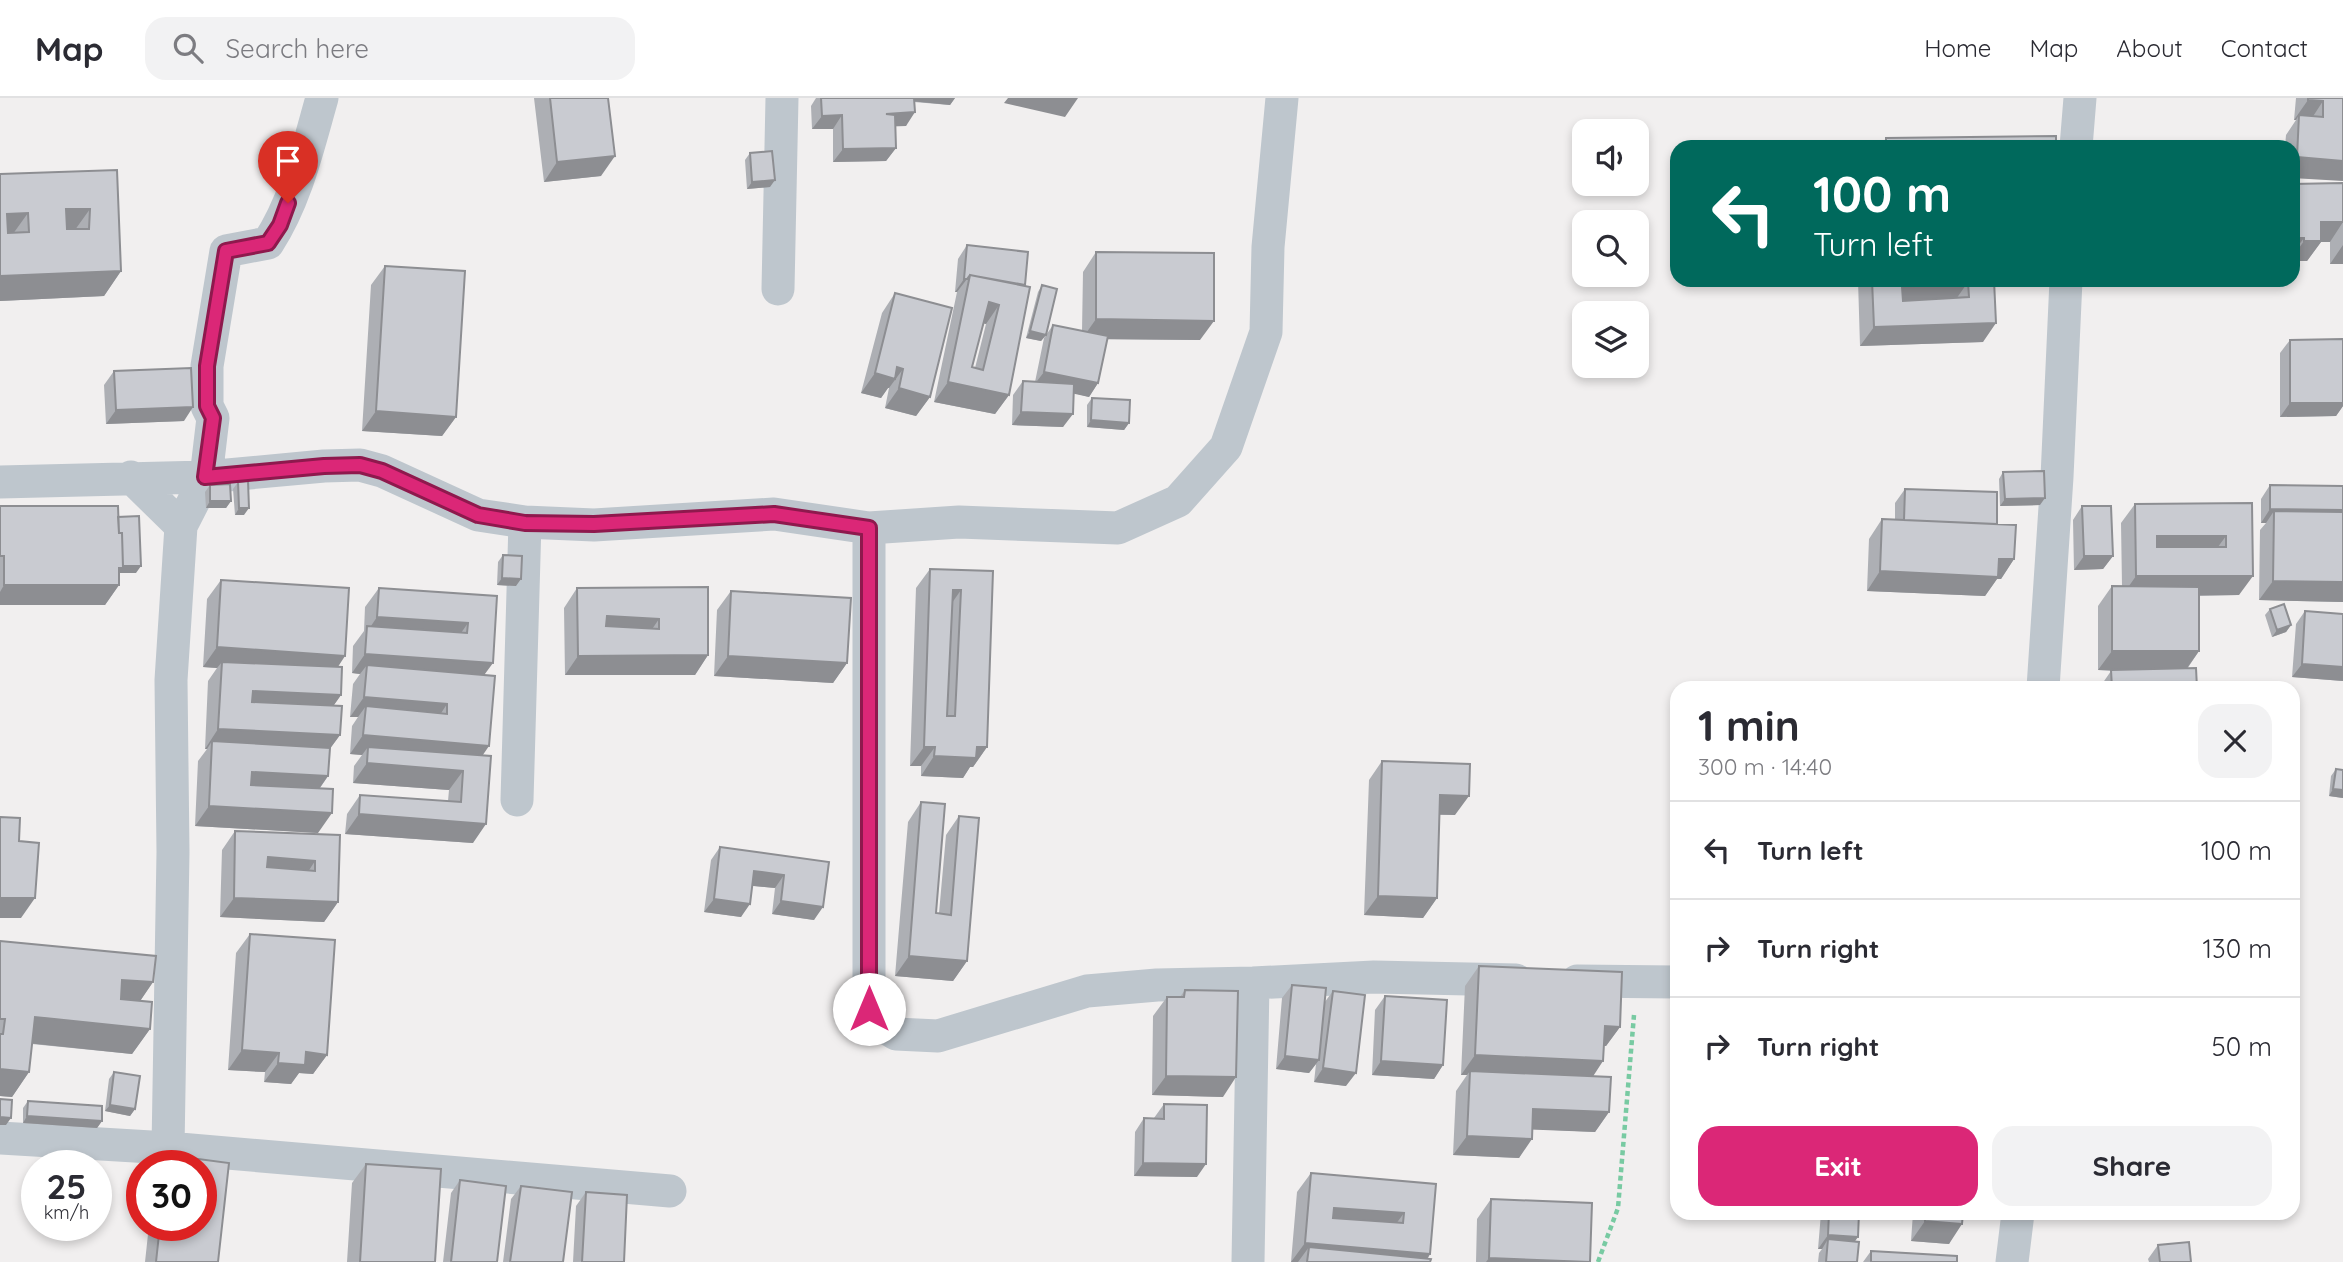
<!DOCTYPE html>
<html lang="en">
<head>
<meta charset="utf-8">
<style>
  body { margin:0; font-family:Quicksand,sans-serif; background:#f2f2f3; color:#2b2b33; height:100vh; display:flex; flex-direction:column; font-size:26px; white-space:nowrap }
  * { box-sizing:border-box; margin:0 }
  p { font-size:23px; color:#7c7c81 }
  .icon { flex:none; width:38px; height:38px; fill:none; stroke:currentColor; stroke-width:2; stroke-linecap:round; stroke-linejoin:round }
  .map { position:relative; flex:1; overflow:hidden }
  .sheet { position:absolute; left:1670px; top:583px; width:630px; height:539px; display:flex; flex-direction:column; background:#fff; border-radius:21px; box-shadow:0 4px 10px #0003 }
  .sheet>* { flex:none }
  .guide { position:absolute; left:1670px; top:42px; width:630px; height:147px; border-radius:21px; box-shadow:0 4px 10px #0003; background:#00695c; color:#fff; overflow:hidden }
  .fabs { position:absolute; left:1572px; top:21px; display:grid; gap:14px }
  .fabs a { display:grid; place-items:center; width:77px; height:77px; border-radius:14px; background:#fff; box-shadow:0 4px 10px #0003; font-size:35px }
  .speed { position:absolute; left:21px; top:1052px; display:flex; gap:14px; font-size:35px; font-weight:700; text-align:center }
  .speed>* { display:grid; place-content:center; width:91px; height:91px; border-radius:50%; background:#fff; box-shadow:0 4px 10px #0003; line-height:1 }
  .speed small { font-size:18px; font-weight:400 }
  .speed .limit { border:10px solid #d22; background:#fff; color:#111 }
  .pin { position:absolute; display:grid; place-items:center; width:60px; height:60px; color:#fff; margin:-72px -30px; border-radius:50% 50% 50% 0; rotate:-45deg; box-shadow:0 0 7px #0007 }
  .pin .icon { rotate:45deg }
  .me { position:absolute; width:77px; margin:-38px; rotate:0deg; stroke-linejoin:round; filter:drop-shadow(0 0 5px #0008) }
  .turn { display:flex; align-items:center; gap:24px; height:147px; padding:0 28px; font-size:32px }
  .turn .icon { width:91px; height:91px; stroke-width:2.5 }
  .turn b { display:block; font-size:49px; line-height:60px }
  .round { display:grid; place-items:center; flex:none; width:74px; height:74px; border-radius:21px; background:#f2f2f3 }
  .headline { display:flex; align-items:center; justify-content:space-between; height:119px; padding:0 28px }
  h1 { font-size:42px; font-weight:700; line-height:52px }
  .button { display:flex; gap:14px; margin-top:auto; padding:14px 28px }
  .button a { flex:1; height:80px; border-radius:21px; background:#db2777; color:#fff; font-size:28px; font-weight:700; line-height:80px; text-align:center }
  .button a+a { background:#f2f2f3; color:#2b2b33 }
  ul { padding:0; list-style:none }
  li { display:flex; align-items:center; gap:21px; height:98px; padding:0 28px; border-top:2px solid #e1e1e2 }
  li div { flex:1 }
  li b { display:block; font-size:26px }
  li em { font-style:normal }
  header { display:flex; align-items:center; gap:42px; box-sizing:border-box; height:98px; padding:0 35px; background:#fff; border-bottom:2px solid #e1e1e2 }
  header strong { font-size:33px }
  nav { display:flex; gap:38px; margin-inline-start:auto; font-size:24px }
  .search { width:490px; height:63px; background:#f2f2f3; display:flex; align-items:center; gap:18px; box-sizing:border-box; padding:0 24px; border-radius:21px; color:#7c7c81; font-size:26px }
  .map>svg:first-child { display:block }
</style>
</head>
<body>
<header>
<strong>Map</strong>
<div class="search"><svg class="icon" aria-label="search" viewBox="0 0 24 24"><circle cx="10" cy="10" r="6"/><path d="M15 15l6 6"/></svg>Search here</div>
<nav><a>Home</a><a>Map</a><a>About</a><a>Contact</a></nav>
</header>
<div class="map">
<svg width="2343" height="1164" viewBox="0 0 2343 1164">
  <rect width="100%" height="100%" fill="#f1efef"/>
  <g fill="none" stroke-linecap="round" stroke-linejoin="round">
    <!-- path -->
    <path stroke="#78caa2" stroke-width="4.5" stroke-dasharray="5 3.5" stroke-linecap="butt" d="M1598 1164 1618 1110 1634 917"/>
    <!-- minor -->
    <path stroke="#bec6cd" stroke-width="33" d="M2076 49 2080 0
      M778 191 782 0
      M131 379 181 428
      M0 384 206 379 324 368 360 367 382 373 478 417 525 424 594 427 774 416 869 430 959 424 1118 430 1178 403 1226 349 1266 234 1268 149 1282 0
      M869 430V910L878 925 896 936 938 938 1087 893 1157 887 1253 885 1374 879 1516 882
      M2043 590 2057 379 2066 182
      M517 702 525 424
      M1577 883 1676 884
      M0 1040 168 1050 670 1093
      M168 1050 173 754 171 582 181 428 206 379 213 320 207 308V268L226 153 268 145C296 102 308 49 322 0
      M1248 1164 1253 885
      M2012 1164 2018 1115"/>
  </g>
  <!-- wall -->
  <path fill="#adafb4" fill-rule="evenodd" d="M534 0H608L601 78 544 84Z
    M816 0H955L950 7 914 4 906 28H895L896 50 886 63 833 64V31H812L811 8Z
    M2296 0H2343L2292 80V49H2285L2286 37 2296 22H2294Z
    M1886 40 2056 49H1880Z
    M750 55 770 89 747 91 745 62Z
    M117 72 121 173 104 198 0 203V76Z
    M2343 85V166H2330V144H2321L2307 163H2292V86Z
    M967 147 1024 188 1009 297 995 316 934 304 957 194H955L958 161ZM983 225 986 226 975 270 972 269Z
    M1096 154 1200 242 1107 241 1098 285 1089 299 1074 295 1063 329 1012 327 1013 297 1023 283 1035 284 1044 240 1053 227 1082 233 1083 174Z
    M385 168 456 319 442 338 362 333 371 187Z
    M1858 182H1994L1983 244 1860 248Z
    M1042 187 1046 237 1041 243 1026 240 1038 194Z
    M895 195 930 299 916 318 885 310 889 290H888L881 300 861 295 882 215Z
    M2343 241V308L2336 318 2280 319V255L2290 242Z
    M114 273 184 323 106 326 104 287Z
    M1092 300 1129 325 1124 332 1087 329V307Z
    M2003 374 2040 407 2000 408 1999 381Z
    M238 384 244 417H235L233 391Z
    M210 387 231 403 226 410H206L205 394Z
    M2270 387 2343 388V504L2259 502 2260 432 2266 425H2261V401Z
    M1905 391 1997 426 2014 461 2001 481H1997L1985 498 1867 493 1869 441 1882 421 1895 422V405Z
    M2252 405 2239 497 2199 498V553L2187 571 2197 590H2102V586L2111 573 2098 572V508L2112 488H2122L2121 425 2135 406Z
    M0 408 136 475H120L119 477V487L105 507H0Z
    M2082 408 2113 458 2103 471 2074 472 2073 422Z
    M503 457 516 488 497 487 498 464Z
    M930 471 993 473 987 649 973 669H970L963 680 921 678V668H910L916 490Z
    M221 482 338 569 341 597 333 608 340 637 329 652 328 678 320 690 318 735 195 728 198 663 207 651H205L208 583 217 570 203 569 207 501Z
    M708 489V557L695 577H565L564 510 577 490Z
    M379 490 497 498 484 577 483 657 473 745 345 736 347 716 360 697 448 703 449 692 353 685 354 668 362 657 350 656 352 628 358 619H350L353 586 360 576 352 575 353 548 364 533 365 509Z
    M731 493 847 565 833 585 714 578 717 512Z
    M2270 511 2291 527 2286 534 2272 539 2265 517Z
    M2305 513 2343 516V583L2292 579 2296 526Z
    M1382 663 1455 717H1439L1437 800 1423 820 1364 817 1369 682Z
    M2336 671 2343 700 2329 698 2331 678Z
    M921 704 936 815H939L946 737 959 718 967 863 953 883 895 878 908 724Z
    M235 733 340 737 338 804 324 824 220 819 222 752Z
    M720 749 829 764 814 822 772 816 775 790 753 788 741 819 704 814 711 762Z
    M250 836 327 957 313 976 299 975 291 986 264 984 265 974 228 972 236 855Z
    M0 843 153 884 140 903 150 931 132 956 32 946 29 974 12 999 0 998Z
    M1479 868 1620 929 1606 948H1604L1593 978 1609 1014 1595 1034 1533 1031 1519 1060 1453 1057 1456 993 1467 977H1461L1465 888Z
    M1292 887 1324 905 1333 893 1346 988 1314 984 1316 966 1309 975 1276 971 1282 900Z
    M1185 892 1223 999 1152 997 1153 918 1167 899H1180Z
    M1385 898 1443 967 1434 981 1372 977 1375 912Z
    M114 974 135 1011 130 1018 105 1013 109 981Z
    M28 1003 102 1023 97 1030 23 1025V1010Z
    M1164 1006 1197 1079 1134 1078 1135 1034 1144 1020H1154Z
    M168 1057 229 1065 218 1164H145L149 1127H201V1068H161Z
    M366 1066 435 1164H347L352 1085Z
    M1311 1075 1436 1086 1430 1156 1428 1160 1430 1164H1291L1297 1094Z
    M460 1082 497 1164H443L451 1095Z
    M521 1088 563 1164H503L511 1101Z
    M586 1094 624 1164H573L576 1108Z
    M1491 1101 1590 1164H1476L1477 1121Z
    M1821 1115H1859L1854 1144 1857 1164H1818L1819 1155 1822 1151H1818Z
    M1913 1115H1963L1949 1146 1911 1143Z
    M2158 1147 2191 1164H2149L2148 1161Z
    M1871 1153 1957 1164H1863Z"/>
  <!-- shaded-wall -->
  <path fill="#8d8e92" d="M912 0H955L950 7 910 3Z
    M1008 0H1078L1065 19 1004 5Z
    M2308 2 2323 3 2310 23 2299 17 2296 22H2294Z
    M915 14 906 28 876 29 886 16Z
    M842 17 833 31H812L822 18Z
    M896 50 886 63 833 64 843 51Z
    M615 58 601 78 544 84 557 64Z
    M2297 59 2343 63V83L2292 80V66Z
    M775 82 770 89 747 91 752 84Z
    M66 111H90L72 136H49Z
    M28 115 10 140H0L7 116Z
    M2321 124H2343L2330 144H2321L2307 163H2292V160L2304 143Z
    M2292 140H2304L2292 156Z
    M2343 147V166H2330Z
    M121 173 104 198 0 203V178Z
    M964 181H967L957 194H955Z
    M1968 184 1954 204 1888 208 1902 189Z
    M989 204 999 207 986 226 975 223Z
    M1096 221 1214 223 1200 242 1082 241Z
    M1996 225 1983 244 1860 248 1874 229Z
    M1030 233 1046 237 1041 243 1026 240Z
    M897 269 903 271 889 290H888L881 300 861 295 875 275Z
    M1044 274 1098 285 1089 299 1034 287Z
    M948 284 1009 297 995 316 934 304Z
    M899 290 930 299 916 318 885 310Z
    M2290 305H2343V308L2336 318 2280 319Z
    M193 309 184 323 106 326 116 312Z
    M376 313 456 319 442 338 362 333Z
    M1021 314 1073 316 1063 329 1012 327Z
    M1091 322 1129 325 1124 332 1087 329Z
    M2045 400 2040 407 2000 408 2005 401Z
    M210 403H231L226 410H206Z
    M239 410H249L244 417H235Z
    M2270 411 2343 412V425L2274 413 2266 425H2261Z
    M2157 438H2226L2212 457 2143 458Z
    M2084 458H2113L2103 471 2074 472Z
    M1999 461H2014L2001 481H1997L1985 498 1867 493 1880 473Z
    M120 468H141L136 475H120L111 487H119L105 507H0V494L4 487Z
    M2136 478H2253L2239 497 2122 498Z
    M502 480 521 481 516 488 497 487Z
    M2273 483 2343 484V504L2259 502Z
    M953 492H961L947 512Z
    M607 518 659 521 646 540 593 537Z
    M377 519 468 525 454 545 367 534Z
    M2291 527 2286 534 2272 539 2277 532Z
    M217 549 345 558 332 578 222 564 217 570 203 569Z
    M2112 553H2199L2185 573 2098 572Z
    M365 556 493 565 479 584 367 567 360 576 352 575Z
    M708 557 695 577H565L578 558Z
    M728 558 847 565 833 585 714 578Z
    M2302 566 2343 569V583L2292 579Z
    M253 593 341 597 327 617 239 613Z
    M364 599 447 606 434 626 366 608 358 619H350Z
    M218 631 340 637 326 656 212 643 207 651H205Z
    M363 637 489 648 476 667 368 649 362 657 350 656Z
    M924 649H935L921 668H910Z
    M977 649H987L973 669H970L963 680 921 678 934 658Z
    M367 665 463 673 449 692 353 685Z
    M252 674 328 678 314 698 239 694Z
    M2333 691 2343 692V700L2329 698Z
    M1440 697 1469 698 1455 717 1426 716Z
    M209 708 332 715 318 735 195 728Z
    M359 716 486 726 473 745 345 736Z
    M268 759 315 763 302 783 254 779Z
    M754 773 784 777 775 790 745 787Z
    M1378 798 1437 800 1423 820 1364 817Z
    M0 800H35L21 820H0Z
    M234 800 338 804 324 824 220 819Z
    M714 801 750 806 741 819 704 814Z
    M781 803 823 809 814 822 772 816Z
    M909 858 967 863 953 883 895 878Z
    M122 882 153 884 136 909 105 907Z
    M35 919 150 931 132 956 17 944Z
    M1605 928 1620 929 1606 948H1591Z
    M242 952 279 955 265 974 228 972Z
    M306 954 327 957 313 976 299 975 291 986 264 984 278 965Z
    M1475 957 1603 963 1590 983 1470 973 1467 977H1461Z
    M1285 958 1319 962 1309 975 1276 971Z
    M1381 963 1443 967 1434 981 1372 977Z
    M1323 970 1356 975 1346 988 1314 984Z
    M0 971 29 974 12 999 0 998Z
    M1166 978 1236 979 1223 999 1152 997Z
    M110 1007 135 1011 130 1018 105 1013Z
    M1533 1011 1609 1014 1595 1034 1520 1031Z
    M27 1018 102 1023 97 1030 23 1025Z
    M0 1019 11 1020 6 1027H0Z
    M1467 1038 1532 1041 1519 1060 1453 1057Z
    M1143 1065 1206 1066 1197 1079 1134 1078Z
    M1334 1110 1404 1115 1390 1134 1324 1130Z
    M1789 1115H1805L1800 1121 1785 1120Z
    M2145 1115H2203L2200 1119H2142Z
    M1925 1123 1962 1126 1949 1146 1911 1143Z
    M1828 1137 1858 1139 1848 1153 1828 1141 1822 1151H1818Z
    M1305 1145 1430 1156 1425 1164 1309 1149 1298 1164H1291Z
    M1489 1160 1588 1164H1486Z"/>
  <!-- building -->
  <path fill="#c9cbd1" stroke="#8d8e92" stroke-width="2" fill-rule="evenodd" d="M550 0H608L615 58 557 64Z
    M821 0H914L915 14 886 16 895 17 896 50 843 51 842 17 822 18Z
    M2308 0H2343V63L2297 59 2299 17 2323 19V3L2308 2Z
    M2056 38V49H1886V40Z
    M772 53 775 82 752 84 750 55Z
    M117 72 121 173 0 178V76ZM66 111H90L89 131H67ZM28 115 29 134 8 135 7 116Z
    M2343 85V124H2321V143H2304V140H2292V86Z
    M967 147 1028 154 1025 187 970 177 967 181H964Z
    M1096 154 1214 155V223L1096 221Z
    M385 168 465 173 456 319 376 313Z
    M970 177 1030 189 1009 297 948 284ZM989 204 999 207 983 272 972 269Z
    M1872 182H1994L1996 225 1874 229ZM1968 184 1969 199 1903 203 1902 189Z
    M1042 187 1057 191 1046 237 1030 233Z
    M895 195 952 210 930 299 899 290 903 271 897 269 895 281 875 275Z
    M1053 227 1108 238 1098 285 1044 274Z
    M2343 241V305H2290V242Z
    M191 270 193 309 116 312 114 273Z
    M1023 283 1074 286 1073 316 1021 314Z
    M1092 300 1130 302 1129 325 1091 322Z
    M2044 373 2045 400 2005 401 2003 374Z
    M248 383 249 410H239L238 384Z
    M230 386 231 403H210V387Z
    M2270 387 2343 388V412L2270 411Z
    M1905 391 1997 394V426L1904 422Z
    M2252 405 2253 478H2136L2135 406ZM2157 438H2226V449H2157Z
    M0 408H118L119 435H122L123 470H119V487H4V458H0Z
    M2082 408H2111L2113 458H2084Z
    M2274 413 2343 414V484L2273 483Z
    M139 418 141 468H123L122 435H119L118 419Z
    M1882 421 2016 427 2014 461H1999L1998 479 1880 473Z
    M503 457 522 458 521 481 502 480Z
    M930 471 993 473 987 649H977L976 660 934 658 935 649H924ZM953 492H961L955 618H947Z
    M221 482 349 490 345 558 217 549Z
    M2112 488 2199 489V553H2112Z
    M708 489V557L578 558 577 490ZM607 518 659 521V531L606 528Z
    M379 490 497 498 493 565 365 556 367 528 467 535 468 525 377 519Z
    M731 493 851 500 847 565 728 558Z
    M2284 506 2291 527 2277 532 2270 511Z
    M2305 513 2343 516V569L2302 566Z
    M222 564 342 569 341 597 253 593 252 604 342 608 340 637 218 631Z
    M367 567 495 578 489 648 363 637 366 608 447 616V606L364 599Z
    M2196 570 2197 590H2112L2111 572Z
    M212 643 330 650 328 678 252 674 251 687 333 691 332 715 209 708Z
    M368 649 491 658 486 726 359 716 360 697 461 704 463 673 367 665Z
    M1382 663 1470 666 1469 698 1440 697 1437 800 1378 798Z
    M2336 671 2343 672V692L2333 691Z
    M921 704 945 706 936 815 951 817 959 718 979 720 967 863 909 858Z
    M0 719 20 720 19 743 39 745 35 800H0Z
    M235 733 340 737 338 804 234 800ZM268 759 315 763V773L267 769Z
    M720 749 829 764 823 809 781 803 784 777 754 773 750 806 714 801Z
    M250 836 335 842 327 957 306 954 305 967 278 965 279 955 242 952Z
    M0 843 156 858 153 884 122 882 121 901 152 904 150 931 35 919 29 974 0 971V936H3L5 921H0Z
    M1479 868 1622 874 1620 929 1605 928 1603 963 1475 957Z
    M1292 887 1326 890 1319 962 1285 958Z
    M1185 892 1238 893 1236 979 1166 978 1167 899H1184Z
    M1333 893 1365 897 1356 975 1323 970Z
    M1385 898 1447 902 1443 967 1381 963Z
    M1470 973 1611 979 1609 1014 1533 1011 1532 1041 1467 1038Z
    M114 974 140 978 135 1011 110 1007Z
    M0 1001 12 1002 11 1020 0 1019Z
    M28 1003 102 1008V1023L27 1018Z
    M1164 1006 1207 1007 1206 1066 1143 1065 1144 1020 1164 1021Z
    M168 1057 229 1065 218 1164H156L160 1127H201V1068H167Z
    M366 1066 441 1071 435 1164H360Z
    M1311 1075 1436 1086 1430 1156 1305 1145ZM1334 1110 1404 1115 1403 1125 1333 1120Z
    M460 1082 506 1088 497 1164H451Z
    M521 1088 572 1094 563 1164H510Z
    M586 1094 627 1097 624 1164H582Z
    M1491 1101 1592 1105 1590 1164 1489 1160Z
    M1829 1115H1859L1858 1139 1828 1137Z
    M1925 1115H1963L1962 1126 1925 1123Z
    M1828 1141 1859 1144 1857 1164H1826Z
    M2189 1144 2191 1164H2160L2158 1147Z
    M1309 1149 1431 1161 1430 1164H1307Z
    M1871 1153 1957 1158V1164H1871Z"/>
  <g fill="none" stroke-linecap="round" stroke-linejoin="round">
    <defs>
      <path id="route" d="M288 105 280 127 268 145 226 153 207 268V308L213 320 205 379 324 368 360 367 382 373 478 417 525 425 594 426 774 416 869 430V911"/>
    </defs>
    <!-- route casing -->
    <use href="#route" stroke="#8e194d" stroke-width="18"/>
    <!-- route -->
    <use href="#route" stroke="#db2777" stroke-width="12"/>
  </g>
</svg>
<div class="fabs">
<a><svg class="icon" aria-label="sound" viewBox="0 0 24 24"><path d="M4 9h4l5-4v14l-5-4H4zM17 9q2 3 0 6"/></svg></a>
<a><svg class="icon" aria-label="search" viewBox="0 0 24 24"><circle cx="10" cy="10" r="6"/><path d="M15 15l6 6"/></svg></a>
<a><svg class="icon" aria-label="layers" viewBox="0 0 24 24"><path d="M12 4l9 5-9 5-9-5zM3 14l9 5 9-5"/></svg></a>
</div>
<div class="speed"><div>25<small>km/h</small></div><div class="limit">30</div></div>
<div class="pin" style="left:288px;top:105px;background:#d93025"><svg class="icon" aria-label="arrive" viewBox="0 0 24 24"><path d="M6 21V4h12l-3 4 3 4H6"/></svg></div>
<svg class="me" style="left:869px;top:911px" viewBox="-20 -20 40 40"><circle r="19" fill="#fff"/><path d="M0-13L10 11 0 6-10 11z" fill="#db2777"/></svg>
<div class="guide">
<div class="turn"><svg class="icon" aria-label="left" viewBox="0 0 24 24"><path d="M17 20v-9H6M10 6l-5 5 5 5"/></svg><div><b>100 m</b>Turn left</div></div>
</div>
<section class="sheet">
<div class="headline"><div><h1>1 min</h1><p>300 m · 14:40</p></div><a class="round"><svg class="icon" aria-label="close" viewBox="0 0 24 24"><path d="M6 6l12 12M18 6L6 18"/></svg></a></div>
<ul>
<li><svg class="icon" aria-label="left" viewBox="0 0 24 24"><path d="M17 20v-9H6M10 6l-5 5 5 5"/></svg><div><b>Turn left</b></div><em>100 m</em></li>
<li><svg class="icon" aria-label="right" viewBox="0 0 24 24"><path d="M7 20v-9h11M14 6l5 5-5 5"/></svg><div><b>Turn right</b></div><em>130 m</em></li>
<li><svg class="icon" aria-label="right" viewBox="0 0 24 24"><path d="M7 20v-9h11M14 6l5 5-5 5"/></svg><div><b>Turn right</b></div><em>50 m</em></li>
</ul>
<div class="button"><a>Exit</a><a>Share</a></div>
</section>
</div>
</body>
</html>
